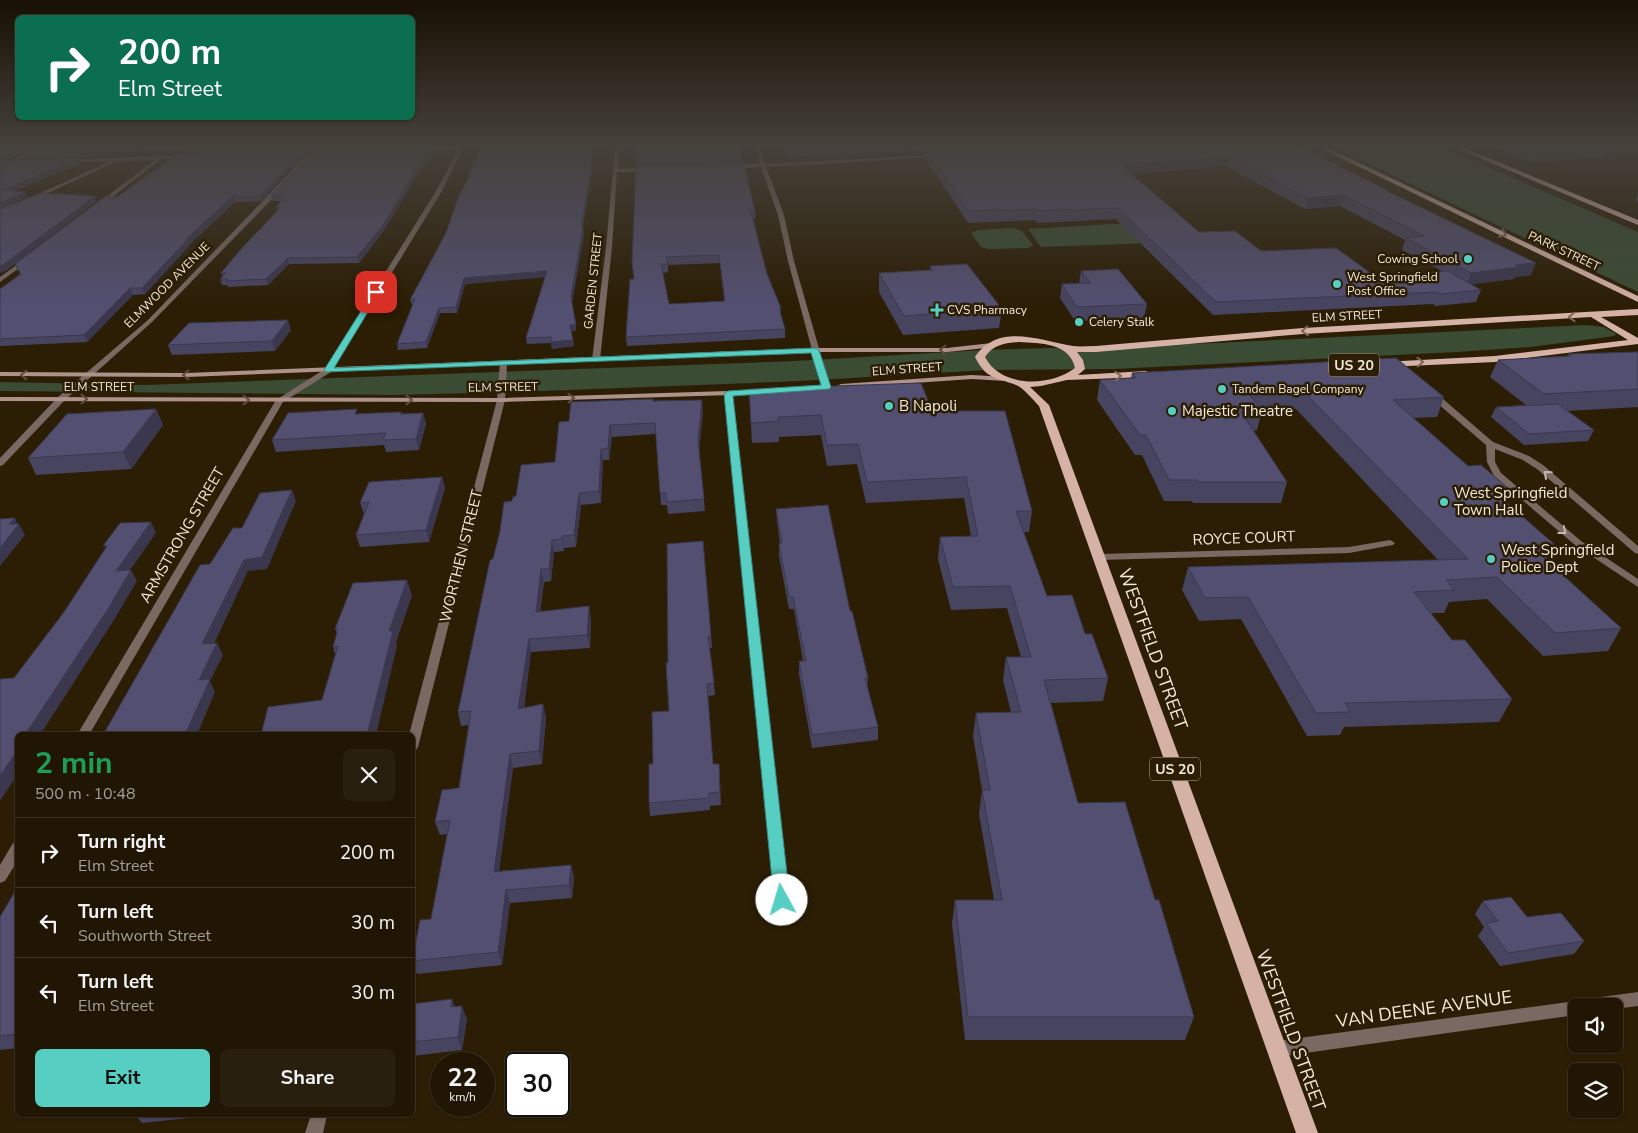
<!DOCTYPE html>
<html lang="en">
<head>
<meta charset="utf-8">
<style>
  body { margin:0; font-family:"Nunito Sans",sans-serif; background:#291f0e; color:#f1f3f6; height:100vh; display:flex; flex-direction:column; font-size:19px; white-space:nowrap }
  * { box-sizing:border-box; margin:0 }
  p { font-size:16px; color:#a29f9a }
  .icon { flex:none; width:28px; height:28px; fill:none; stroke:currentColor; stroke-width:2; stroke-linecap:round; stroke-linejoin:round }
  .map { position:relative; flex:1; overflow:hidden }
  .details { position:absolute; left:15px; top:732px; width:400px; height:385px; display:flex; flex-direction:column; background:#211604; border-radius:8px; box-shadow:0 1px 4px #0004,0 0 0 1px #3e3526 }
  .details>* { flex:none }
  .guide { position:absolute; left:15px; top:15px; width:400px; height:105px; border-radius:8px; box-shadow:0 1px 4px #0004,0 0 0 1px #3e3526; background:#0b6e4f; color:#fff; overflow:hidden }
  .tools { position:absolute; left:1568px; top:998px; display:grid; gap:10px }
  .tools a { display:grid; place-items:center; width:55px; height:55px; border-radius:8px; background:#211604; box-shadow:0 1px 4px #0004,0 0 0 1px #3e3526; font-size:25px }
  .speed { position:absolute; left:430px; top:1052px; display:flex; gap:10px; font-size:25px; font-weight:700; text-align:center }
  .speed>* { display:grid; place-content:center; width:65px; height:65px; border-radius:50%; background:#211604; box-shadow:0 1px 4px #0004,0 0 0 1px #3e3526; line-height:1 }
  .speed small { font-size:12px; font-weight:400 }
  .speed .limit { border:2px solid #111; border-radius:8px; background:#fff; color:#111 }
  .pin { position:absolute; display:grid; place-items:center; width:42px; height:42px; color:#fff; margin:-21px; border-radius:10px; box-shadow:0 2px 8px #0006 }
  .me { position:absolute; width:55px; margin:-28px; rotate:354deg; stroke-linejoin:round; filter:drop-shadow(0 0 4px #0008) }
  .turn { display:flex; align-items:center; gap:18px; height:105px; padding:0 20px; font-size:22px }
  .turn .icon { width:65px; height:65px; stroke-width:2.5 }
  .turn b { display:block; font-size:35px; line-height:42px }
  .round { display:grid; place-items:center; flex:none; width:52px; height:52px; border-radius:8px; background:#291f0e }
  .summary { display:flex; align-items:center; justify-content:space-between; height:85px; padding:0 20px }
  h1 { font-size:30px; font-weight:700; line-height:38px; color:#1e9e55 }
  .button { display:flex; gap:10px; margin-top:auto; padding:10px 20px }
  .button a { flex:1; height:58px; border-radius:8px; background:#57cec2; color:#111; font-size:20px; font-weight:700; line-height:58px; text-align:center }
  .button a+a { background:#291f0e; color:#f1f3f6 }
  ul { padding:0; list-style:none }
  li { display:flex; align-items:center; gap:15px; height:70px; padding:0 20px; border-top:1px solid #3e3526 }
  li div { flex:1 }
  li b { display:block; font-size:19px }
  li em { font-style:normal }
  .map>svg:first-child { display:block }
</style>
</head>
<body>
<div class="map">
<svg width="1638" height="1133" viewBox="0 0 1638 1133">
  <rect width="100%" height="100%" fill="#2c1e05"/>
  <!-- green -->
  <path fill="#3a4c33" d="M1329 145H1437L1638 232V292Z
    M1183 220 1207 241 1041 247 1028 229Z
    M1013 228 1021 230 1033 245 1029 248 989 249 981 247 971 233 978 230Z
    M1586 325 1604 327 1616 334 1614 336 1531 347 1457 352 1113 369 987 370 800 381 543 391 396 395 0 391V382L145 385 795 361 983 350 1216 343Z"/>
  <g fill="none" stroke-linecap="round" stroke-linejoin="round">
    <!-- minor -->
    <path fill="#7a6863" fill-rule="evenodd" d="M37 145H42L14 163 10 162Z
      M420 145 449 146 460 150V154L442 191 331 372 283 402 89 735H77L276 400 325 369 436 191 456 154V151L431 149Z
      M615 145H619L618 169 649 168 652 170 649 172H617L612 247 600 360 596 362 592 360 606 247Z
      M756 145H760L765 164 936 155 938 156 936 157 766 167 784 215 794 261 830 387 829 389H823L822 387 788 261 778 215 761 167 731 169 728 167 731 165 760 164Z
      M289 152 312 154 311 159 152 322 64 401 3 465 0 466V458L58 397 148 320 307 155 291 154Z
      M159 156H186L188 157 186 158 161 159 102 205 97 204 155 160 117 161 35 199 30 198 111 161 68 162 66 160Z
      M25 259 30 260 0 282V277Z
      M500 362H506L507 364 505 400 418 747 416 750 412 751V735H409L497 400Z
      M725 392H731L732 394 789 900 787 904 782 906 777 904 775 900 724 394Z
      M1430 393H1436L1493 442 1529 456 1543 465 1638 546V554L1635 553 1537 469 1523 460 1495 449V462L1501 473 1581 541 1638 579V587L1575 545 1494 476 1487 462 1486 445 1430 397Z
      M1390 540 1395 543 1393 545 1349 553 1099 560 1094 557 1099 554 1349 547Z
      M18 842V860L5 881 0 883V865L13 843Z
      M1638 992V1006L1614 1009V1006H1576V1015L1277 1057 1271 1054 1269 1049 1271 1044 1277 1041 1576 1001 1580 1002 1586 999Z
      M311 1115H327L323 1133H305Z"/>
    <!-- secondary -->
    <path fill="#ae9189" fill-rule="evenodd" d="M992 343 996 345 995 347 947 352H815L187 377 0 376V372L187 373 815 348H947Z
      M972 375 1006 377 1010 379 1006 381 972 379 841 388 837 386 841 384Z
      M761 390H764V394L501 402 0 401V397L501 398Z"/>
    <!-- primary -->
    <path fill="#d6b1a6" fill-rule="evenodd" d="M1314 145H1322L1638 296V302Z
      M1449 145H1457L1638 220V225Z
      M1638 309V315L1601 317 1638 338V344L1495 362 1386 367 1383 366V362L1495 356 1628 340 1591 317 1303 334 1096 352H1077L1083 360 1085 369 1078 375 1146 371 1151 374 1146 377 1067 380 1041 386 1030 387 1049 405 1318 1133H1296L1039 406C1033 400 1024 388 1016 385 995 377 986 379 975 357 999 322 1040 341 1073 346 1080 347 1088 346 1096 346L1303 328ZM1019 342C1040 343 1070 343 1075 368 1050 387 1001 388 985 357 993 345 1005 343 1019 342Z"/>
  </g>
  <!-- wall -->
  <path fill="#474460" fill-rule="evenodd" d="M36 145H428L434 147 435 151 417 175 383 232 359 263 289 264 268 285 228 287 227 285H222L220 279 223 276 221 273 277 211 276 207 281 201H272L271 196 311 156V152L301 149 188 153 186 150H174L107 152 96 156 25 159 23 154Z
    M635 145H739L755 212V219H753L767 274 781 308V317L785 329V338L627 346 626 337 634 279 637 166 636 147H635ZM720 263 724 301 669 304 663 273 668 272V265Z
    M783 145H1296L1389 192 1531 275 1515 277 1514 279 1471 284 1481 290 1476 302 1435 306 1433 304 1213 315 1116 219 1037 223 1035 220 968 223 925 158V150L787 157ZM1226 166 1305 209 1340 206 1405 240 1402 250 1442 271 1376 277 1261 251 1199 232 1132 174Z
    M1490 145H1638L1606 154 1605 157 1534 162Z
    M305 156 262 201 235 202 190 244V245L145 294 133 295 87 342 0 346V289L20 274 15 264 117 197Z
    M591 165 592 170 582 227 584 233 572 302 576 331H571L574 346 552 349 551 343 527 344 526 338 545 277 465 284 457 313H440L427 348 398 350 397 344 413 305H412L410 300 446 233 468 178V175Z
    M1638 194V202L1635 200Z
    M930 266 1002 309 999 328 903 335 879 292V273L930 270Z
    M1081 271 1147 304 1144 319 1075 321 1060 298 1062 284H1079Z
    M291 330 275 351 172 355 168 345Z
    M1638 352V407L1567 411 1594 430 1588 441 1524 445 1491 417 1496 407 1526 405 1490 377 1498 360 1567 356 1568 354Z
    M1132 373 1444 397 1437 417 1414 418 1468 466 1509 489 1504 500 1554 544 1546 560 1621 628 1608 651 1543 656 1487 599 1449 602 1444 613H1431L1452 640 1512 699 1499 722 1344 727 1340 735 1307 736 1241 619 1199 621 1182 590 1188 567 1438 560 1296 409 1262 411 1257 430 1254 431 1287 482 1281 503H1193L1192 501H1164L1142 455H1135L1097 400 1100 380 1131 378Z
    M749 389 932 411 1032 511 1029 532H1024L1047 596 1085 634 1108 678 1103 701 1051 703 1078 803 1155 900 1194 1017 1185 1040H965L952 924 955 900H994L979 814 982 790 973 736 976 713 1011 712 1003 680 1006 657H1021L1007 608 951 610 938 559 940 537 971 536 964 498 866 503 857 464 827 466 821 435 779 437V442L752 443Z
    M653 401 703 411 699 450 705 511 668 514 667 505H661L656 434 612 437 609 460H603L601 503 581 505 576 547 564 548V551L554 552 551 581 544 582 540 611 591 619 590 648 531 652 524 708 543 704 546 718 542 764 513 768 499 871 571 865 574 878 572 898 510 903 502 965 417 974 412 962V957L431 919 447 834 440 835 435 822 459 788 469 725 461 726 458 712 493 559 512 501 516 496 555 462 569 421Z
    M156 409 163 425 131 469 36 475 28 458Z
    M401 412 402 414 423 413 426 424 419 450 386 452 384 445 276 452 272 440 359 414Z
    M442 477 445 488 429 542 360 547 356 535 364 514 360 503Z
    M776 509 850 611 868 678 867 688 878 727V740L812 748 799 674V661H803L794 609H789L779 556V544L780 543 777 521Z
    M703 541 712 648H710L715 695 708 696 713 764H719L721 805 710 806V810L650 816 649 803 653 764 669 711 668 663Z
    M412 595 396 642 397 646 322 700 335 654 333 647 337 634 335 629Z
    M18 886V1048L0 1050V917Z
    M1483 901 1584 941 1574 954 1500 966 1478 936 1484 927 1475 914Z
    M412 1004 455 1007 467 1019 462 1050 412 1056Z
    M135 1115H216L142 1123Z"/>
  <!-- shaded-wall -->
  <path fill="#3a374e" d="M24 145H33L10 159 0 161V156Z
    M594 145H595L590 170V165Z
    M1602 145H1638V151L1606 154 1605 157 1534 162 1538 151Z
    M105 147 107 152 96 156 95 152Z
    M434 147 435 151 417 175 383 232 359 263 357 257 416 170Z
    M304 151 305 156 262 201 260 196Z
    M1228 156 1226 166 1119 175 1121 165Z
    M80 158 82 163 6 195 3 190Z
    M592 165V170L582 233 581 227Z
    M25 192 27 197 0 209V203Z
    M1343 195 1340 206 1305 209 1308 198Z
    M95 196 97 201 7 270 0 273V266Z
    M233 196 235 202 190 244V245L145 294 142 288 186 239Z
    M583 227 584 233 572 303 571 297Z
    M288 258 289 264 268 285 266 279Z
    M1536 263 1531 275 1515 277 1514 279 1467 285 1471 273 1515 265Z
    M547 271 548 277 465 284 457 313 456 307 464 278Z
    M130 288 133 295 87 342 84 335Z
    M439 308 440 313 427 348 426 342Z
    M288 320 291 330 275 351 272 341Z
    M570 325H576V331H571Z
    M573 340 574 346 552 349 551 342Z
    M702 400 703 411 699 451 698 440Z
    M156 409 163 425 131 469 123 452Z
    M423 413 426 424 419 450 416 439Z
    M610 425 612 437 609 460 608 448Z
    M601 449 603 460 601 503 599 491Z
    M442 477 445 488 429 542 426 530Z
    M292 490 296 501 267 569 248 571 208 657 202 644 244 560Z
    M579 493 581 505 576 547 574 535Z
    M15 518 18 525 19 524 25 535 0 566V548L9 524Z
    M151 522 156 533 121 583 116 571Z
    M562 536 564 548V551L562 539Z
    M552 540 554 552 551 581 549 569Z
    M541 569 544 582 539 624 536 612Z
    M131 570 137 581 114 620 40 735H25Z
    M407 580 412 595 396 642 397 646 376 735H367L389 631Z
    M589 606 591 619 590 648 587 635Z
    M529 639 531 652 522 722 518 709Z
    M217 643 223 655 210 681 215 692 197 735H185L199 680Z
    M543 704 546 718 542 764 539 751Z
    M18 750V774L0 801V776Z
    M510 754 513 768 497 885 494 872Z
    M571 865 574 878 572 898 569 885Z
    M506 890 510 903 502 965 498 952Z
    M452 999 457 1012 451 1007Z
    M462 1006 467 1019 462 1050 458 1037Z"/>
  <!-- building -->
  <path fill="#534f70" stroke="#3a374e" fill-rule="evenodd" d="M0 145H24L8 155 0 156Z
    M36 145H169L105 147 95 152 23 154Z
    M178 145H286L186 149 191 145Z
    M301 145H428L434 147 416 170 382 227 357 257 288 258 266 279 226 281 228 279H220L226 273H221L241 249 281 207H276L285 196H271L311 156V148Z
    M484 145H594L590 165H592L581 227H583L571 297 576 325H570L573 340 551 342V337L526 338 547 271 464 278 456 307 439 308 426 342 397 344 415 299 410 300 446 233 458 198 470 175H468Z
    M636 145H739L743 160 637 163Z
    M786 145H833L787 147Z
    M968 145H1296L1389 191H1387L1536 263 1515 265 1519 267 1471 273 1406 238 1424 236 1343 195 1308 198 1228 156 1121 165 1199 232 1235 231 1261 251 1336 248 1376 277 1448 271 1481 290 1440 294 1437 292 1216 302 1118 208 1039 211 1036 209 969 211 925 148Z
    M1522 145H1607L1609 146 1538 151Z
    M299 150 304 151 260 196H233L186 239H188L142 288H130L84 335 0 339V289L21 274 15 264 106 196 117 197 176 155Z
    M80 158 3 190 25 192 0 203V161Z
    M744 163 755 212H751L767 274 781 308H779L785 329 626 337 630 279H634L632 262 636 166ZM719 255 725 301 669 304 661 264H668L666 257Z
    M41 193 95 196 4 264 0 266V209Z
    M967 264 1002 309 904 316 879 273 933 270 930 266Z
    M1118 269 1147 304 1077 307 1062 284 1091 283 1081 271Z
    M288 320 272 341 168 345 189 323Z
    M1638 352V389L1544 394 1498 360 1571 356 1568 354Z
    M1396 358 1444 397 1393 400 1468 466 1481 465 1509 489 1493 491 1554 544 1530 545 1621 628 1555 633 1497 577 1446 580 1454 590 1414 592 1452 640H1465L1512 699 1345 703 1350 712 1316 713 1248 597 1205 598 1188 567 1468 559 1302 390 1247 392 1262 410 1241 412 1287 482H1199L1197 480H1169L1146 435H1140L1100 380 1136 378 1132 373Z
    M921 383 932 411H1005L1032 511H1016L1047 596 1072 595 1085 634H1092L1108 678 1044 680 1078 803 1125 802 1155 900H1159L1194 1017H968L955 900H1002L982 790H990L976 713 1021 712 1006 657H1031L1010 586 953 587 940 537 978 536 966 477 867 482 858 444 827 445 821 415 778 417 779 421 751 423 749 389Z
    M653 399V401L702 400 698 440 704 499 667 502 666 493H660L655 423 610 425 608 448 601 449 599 491 579 493 574 535 562 536V539L552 540 549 569H541L536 612 589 606 587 635 529 639 518 709 543 704 539 751 510 754 494 872 571 865 569 885 506 890 498 952 412 961 420 920 431 919 450 820 435 822 442 790 459 788 471 711 458 712 490 560 493 559 500 531 504 502 512 501 513 497 516 496 521 465 555 462 559 422 569 421 571 402Z
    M1558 404 1594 430 1529 434 1496 407Z
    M156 409 123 452 28 458 67 414Z
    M357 409 355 414 401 412 400 414 423 413 416 439 383 440 386 433 272 440 288 413Z
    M442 477 426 530 356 535 369 502 360 503 369 482Z
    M292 490 262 557 244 560 202 644 217 643 199 680 210 679 185 735H103L200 565 210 564 233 528H242L260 493Z
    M828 505 850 611H852L868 678H865L878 727 812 735 799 661H806L793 597H789L779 544 782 543 776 509Z
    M15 518 9 524H19L0 548V519Z
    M151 522 116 571 131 570 108 609 25 735H18V746L17 747H18V750L0 776V679L14 678 64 612 107 546H103L120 523Z
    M703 541 711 636H708L714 683 707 684 713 764H719L720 792 709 793V798L649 803V764H653L652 712 669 711 666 663H668L667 544Z
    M407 580 389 631H393L367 735H261L268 707 322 700 338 646 333 647 338 629H335L353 583Z
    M18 886V1030L16 1034 0 1036V917Z
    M1511 897 1527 917 1561 913 1584 941 1508 953 1486 923 1498 921 1483 901Z
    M452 999 451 1007 462 1006 458 1037 412 1042V1004Z"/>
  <!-- one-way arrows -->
  <defs><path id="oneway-chevron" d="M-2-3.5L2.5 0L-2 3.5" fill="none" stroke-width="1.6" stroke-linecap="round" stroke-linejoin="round" transform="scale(1.25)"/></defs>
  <g stroke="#816856">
    <use href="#oneway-chevron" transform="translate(1503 234) rotate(26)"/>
    <use href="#oneway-chevron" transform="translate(1572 317) rotate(178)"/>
    <use href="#oneway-chevron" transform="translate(1305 331) rotate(176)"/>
    <use href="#oneway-chevron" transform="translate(1420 362) rotate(-2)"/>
    <use href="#oneway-chevron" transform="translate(1118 376) rotate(-3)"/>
  </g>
  <g stroke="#604c3a">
    <use href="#oneway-chevron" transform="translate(943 350) rotate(179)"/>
    <use href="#oneway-chevron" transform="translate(24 375) rotate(-179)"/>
    <use href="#oneway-chevron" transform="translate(186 375) rotate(179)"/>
    <use href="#oneway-chevron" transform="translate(571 398) rotate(-2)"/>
    <use href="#oneway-chevron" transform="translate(84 399)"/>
    <use href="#oneway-chevron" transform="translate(246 400)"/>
    <use href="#oneway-chevron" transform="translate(409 400)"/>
  </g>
  <g stroke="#c3b6ac">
    <use href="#oneway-chevron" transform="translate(1547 474) rotate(-139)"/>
    <use href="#oneway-chevron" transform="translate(1563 531) rotate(38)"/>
  </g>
  <!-- sky -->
  <linearGradient id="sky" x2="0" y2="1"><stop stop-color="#181003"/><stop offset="0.48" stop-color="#45413b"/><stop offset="1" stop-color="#45413b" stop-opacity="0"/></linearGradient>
  <rect width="1638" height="304" fill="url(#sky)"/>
  <!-- route -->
  <path fill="#57cec2" stroke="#39867e" d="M376 290 380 292 334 368 815 348 819 350 831 387 829 389 733 396 790 900 788 905 782 907 777 905 774 900 724 394 728 391 821 385 811 353 325 372 324 370 373 292Z"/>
  <!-- markers -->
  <g fill="#57cec2" stroke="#2c1e05" stroke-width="2">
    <circle cx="1468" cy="259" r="5"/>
    <circle cx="1337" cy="284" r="5"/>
    <path d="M934.5 302.5h5v5h5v5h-5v5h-5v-5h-5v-5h5z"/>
    <circle cx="1079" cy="322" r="5"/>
    <circle cx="1222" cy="389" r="5"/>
    <circle cx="889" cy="406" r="5"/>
    <circle cx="1172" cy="411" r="5"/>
    <circle cx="1444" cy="502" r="5"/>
    <circle cx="1491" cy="559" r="5"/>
  </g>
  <g text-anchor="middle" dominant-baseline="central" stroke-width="5" stroke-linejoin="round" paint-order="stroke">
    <!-- far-street labels -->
    <g font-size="12" fill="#f4eadc" stroke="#2c1e05">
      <text transform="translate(1564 251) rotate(25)">PARK STREET</text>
      <text transform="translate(593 281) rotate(-84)">GARDEN STREET</text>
      <text transform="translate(167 285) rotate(-45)">ELMWOOD AVENUE</text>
      <text transform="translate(1347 316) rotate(-3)">ELM STREET</text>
      <text transform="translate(907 369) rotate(-4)">ELM STREET</text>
      <text x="99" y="387">ELM STREET</text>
      <text transform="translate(503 387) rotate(-1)">ELM STREET</text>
    </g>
    <!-- far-poi labels -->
    <g font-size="12" fill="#f4eadc" stroke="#2c1e05" text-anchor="start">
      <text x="1458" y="259" text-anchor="end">Cowing School</text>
      <text x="1347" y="277">West Springfield<tspan x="1347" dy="14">Post Office</tspan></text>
      <text x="947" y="310">CVS Pharmacy</text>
      <text x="1089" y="322">Celery Stalk</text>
      <text x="1232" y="389">Tandem Bagel Company</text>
    </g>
    <!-- shield labels -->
    <g fill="#2c1e05" stroke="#b8ad9c" stroke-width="1">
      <rect x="1329" y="353.5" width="50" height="23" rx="4"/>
      <rect x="1150" y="757.5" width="50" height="23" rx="4"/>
    </g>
    <g font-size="14" font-weight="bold" fill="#f4eadc">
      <text x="1354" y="365">US 20</text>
      <text x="1175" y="769">US 20</text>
    </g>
    <!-- poi labels -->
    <g font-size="15" fill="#f4eadc" stroke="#2c1e05" text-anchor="start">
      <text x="899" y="406">B Napoli</text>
      <text x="1182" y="411">Majestic Theatre</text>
      <text x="1454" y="493">West Springfield<tspan x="1454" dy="17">Town Hall</tspan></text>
      <text x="1501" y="550">West Springfield<tspan x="1501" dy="17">Police Dept</tspan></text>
    </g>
    <!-- street labels -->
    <g font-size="15" fill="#f4eadc" stroke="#2c1e05">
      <text transform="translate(182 535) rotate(-60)">ARMSTRONG STREET</text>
      <text transform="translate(1244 538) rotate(-2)">ROYCE COURT</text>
      <text transform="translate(461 556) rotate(-76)">WORTHEN STREET</text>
    </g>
    <!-- near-street labels -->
    <g font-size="18" fill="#f4eadc" stroke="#2c1e05">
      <text transform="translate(1153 649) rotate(70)">WESTFIELD STREET</text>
      <text transform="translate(1424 1009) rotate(-8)">VAN DEENE AVENUE</text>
      <text transform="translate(1291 1030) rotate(70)">WESTFIELD STREET</text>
    </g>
  </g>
</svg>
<div class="tools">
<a><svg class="icon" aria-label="sound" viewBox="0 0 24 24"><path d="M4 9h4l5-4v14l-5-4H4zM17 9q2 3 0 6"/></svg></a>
<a><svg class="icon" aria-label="layers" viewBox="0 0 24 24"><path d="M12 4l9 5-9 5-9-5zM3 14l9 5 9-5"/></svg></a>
</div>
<div class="speed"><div>22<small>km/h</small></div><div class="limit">30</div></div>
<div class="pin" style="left:376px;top:292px;background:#d93025"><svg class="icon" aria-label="arrive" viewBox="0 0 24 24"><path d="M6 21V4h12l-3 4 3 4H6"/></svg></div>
<svg class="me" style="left:782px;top:900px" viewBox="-20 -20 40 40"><circle r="19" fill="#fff"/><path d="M0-13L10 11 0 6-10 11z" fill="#57cec2"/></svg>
<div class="guide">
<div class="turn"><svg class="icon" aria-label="right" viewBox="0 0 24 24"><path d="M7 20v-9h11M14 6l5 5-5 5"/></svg><div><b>200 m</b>Elm Street</div></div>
</div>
<section class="details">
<div class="summary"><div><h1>2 min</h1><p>500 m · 10:48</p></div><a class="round"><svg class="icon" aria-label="close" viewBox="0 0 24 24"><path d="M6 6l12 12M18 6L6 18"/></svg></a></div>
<ul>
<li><svg class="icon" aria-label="right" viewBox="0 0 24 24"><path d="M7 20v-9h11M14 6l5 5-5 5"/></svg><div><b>Turn right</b><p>Elm Street</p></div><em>200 m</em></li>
<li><svg class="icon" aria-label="left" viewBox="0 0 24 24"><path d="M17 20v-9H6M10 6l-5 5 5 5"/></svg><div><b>Turn left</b><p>Southworth Street</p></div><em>30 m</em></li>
<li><svg class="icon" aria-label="left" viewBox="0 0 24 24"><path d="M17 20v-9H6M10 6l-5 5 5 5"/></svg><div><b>Turn left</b><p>Elm Street</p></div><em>30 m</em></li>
</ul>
<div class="button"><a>Exit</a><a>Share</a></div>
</section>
</div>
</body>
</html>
